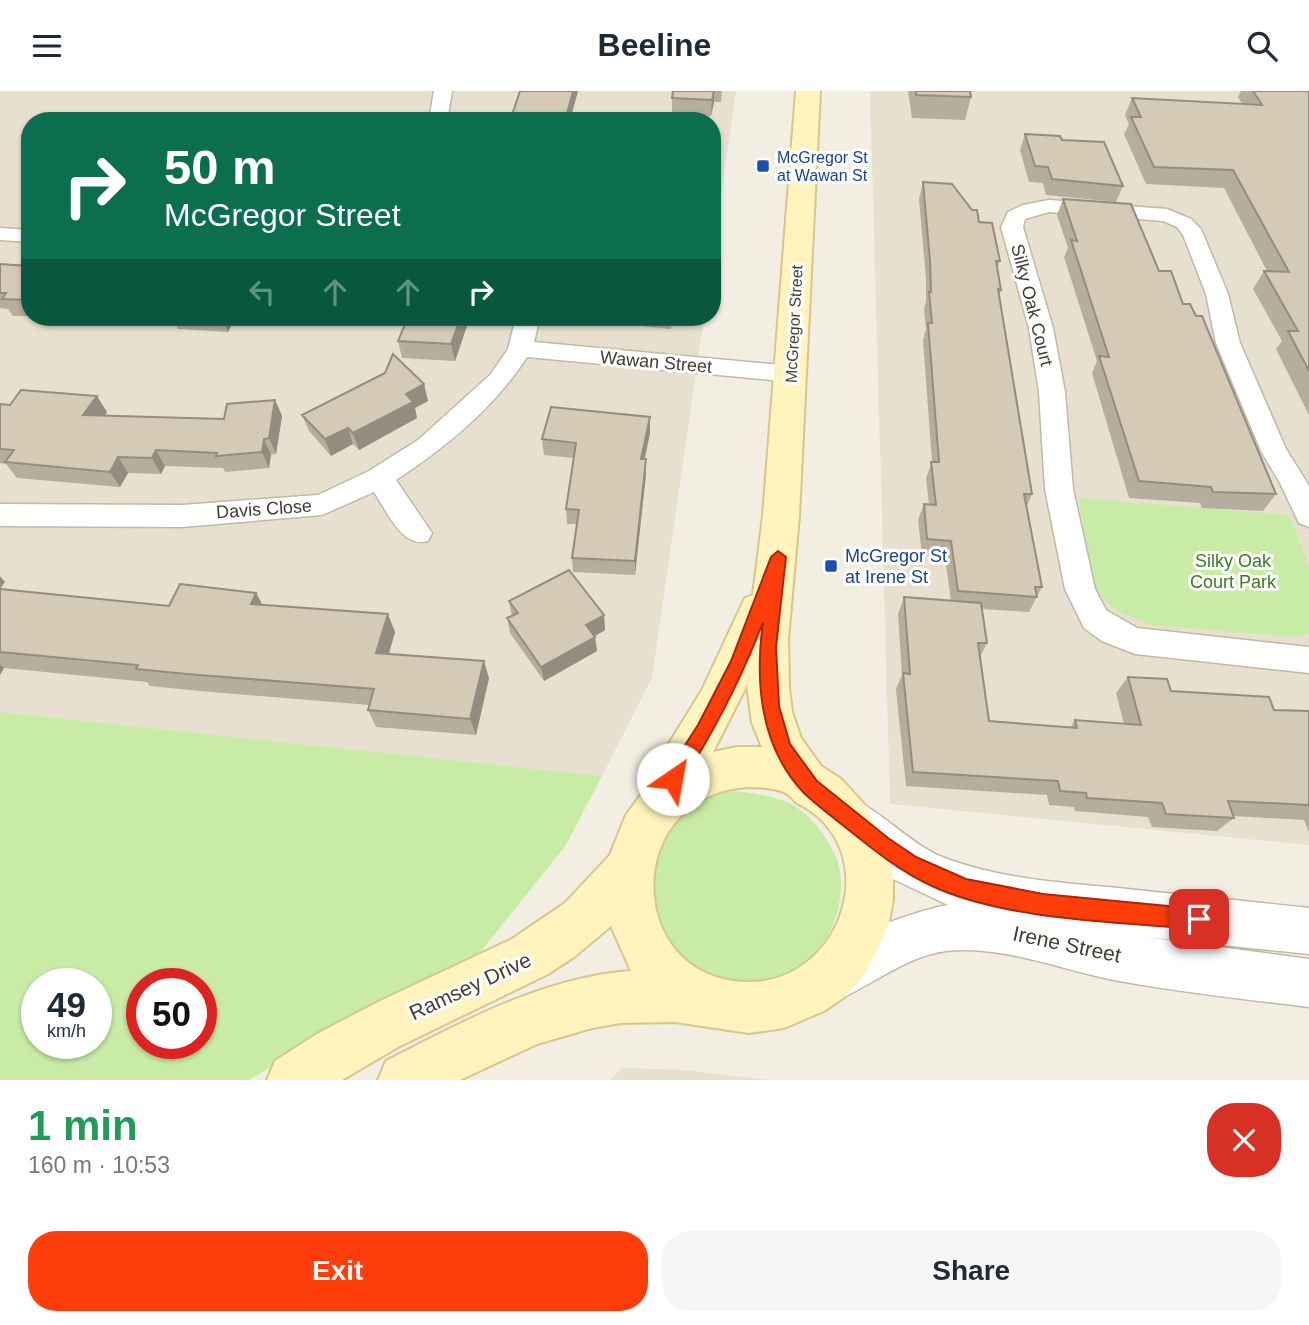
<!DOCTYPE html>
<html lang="en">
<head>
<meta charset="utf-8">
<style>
  body { margin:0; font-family:Arial,sans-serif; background:#f6f6f7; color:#1f2937; height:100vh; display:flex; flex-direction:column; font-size:26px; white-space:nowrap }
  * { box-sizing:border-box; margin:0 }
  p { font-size:23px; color:#747a83 }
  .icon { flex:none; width:38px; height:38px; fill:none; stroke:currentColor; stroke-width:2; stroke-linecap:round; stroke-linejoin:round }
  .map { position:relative; height:989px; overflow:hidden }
  .side { display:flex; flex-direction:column; background:#fff; flex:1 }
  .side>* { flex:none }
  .banner { position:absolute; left:21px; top:21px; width:700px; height:214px; border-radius:28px; box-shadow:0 2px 5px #0004; background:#0b6e4f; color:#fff; overflow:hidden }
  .speed { position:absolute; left:21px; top:877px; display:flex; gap:14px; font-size:35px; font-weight:700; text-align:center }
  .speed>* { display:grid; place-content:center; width:91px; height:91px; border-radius:50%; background:#fff; box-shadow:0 2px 5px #0004; line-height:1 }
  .speed small { font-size:18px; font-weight:400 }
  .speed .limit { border:10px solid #d22; background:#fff; color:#111 }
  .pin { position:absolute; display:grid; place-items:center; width:60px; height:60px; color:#fff; margin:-30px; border-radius:14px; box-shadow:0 4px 10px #0006 }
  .me { position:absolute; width:77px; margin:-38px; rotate:33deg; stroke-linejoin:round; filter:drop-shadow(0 0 5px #0008) }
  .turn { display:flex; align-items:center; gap:24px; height:147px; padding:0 28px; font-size:32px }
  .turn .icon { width:91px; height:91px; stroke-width:2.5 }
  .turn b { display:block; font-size:49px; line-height:60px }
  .lanes { display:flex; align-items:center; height:66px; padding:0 28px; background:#0003; justify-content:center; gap:35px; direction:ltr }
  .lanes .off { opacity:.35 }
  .round { display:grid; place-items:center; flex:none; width:74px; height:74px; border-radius:28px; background:#f6f6f7 }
  .headline { display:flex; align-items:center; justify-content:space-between; height:119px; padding:0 28px }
  h1 { font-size:42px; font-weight:700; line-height:52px; color:#1e9e55 }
  .action { display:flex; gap:14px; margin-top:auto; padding:14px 28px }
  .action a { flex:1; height:80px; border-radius:28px; background:#ff3d0b; color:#fff; font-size:28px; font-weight:700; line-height:80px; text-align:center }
  .action a+a { background:#f6f6f7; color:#1f2937 }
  header { display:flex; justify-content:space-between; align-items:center; height:91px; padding:0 28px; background:#fff; font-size:32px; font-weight:700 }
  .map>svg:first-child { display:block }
</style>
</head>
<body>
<header><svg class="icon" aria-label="menu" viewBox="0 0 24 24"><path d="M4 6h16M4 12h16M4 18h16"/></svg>Beeline<svg class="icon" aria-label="search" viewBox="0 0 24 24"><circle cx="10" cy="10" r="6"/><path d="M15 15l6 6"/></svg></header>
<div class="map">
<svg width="1309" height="989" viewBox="0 0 1309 989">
  <rect width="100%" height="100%" fill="#f2eee1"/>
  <!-- residential -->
  <path fill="#e7e0ce" d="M0 0H736L712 168V30H30V226H704L652 587 602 685 0 621Z
    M870 0H1309V754L890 713Z
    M622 977 686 979 769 989H610Z"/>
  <!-- green -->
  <path fill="#c8eba5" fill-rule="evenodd" d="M1079 407 1289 424 1309 475V542L1296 546 1152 534 1121 522 1103 509 1092 491Z
    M0 621 602 685 566 754 478 864 401 898 249 989H0ZM37 892H96V952H37ZM142 892H201V952H142Z
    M735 700C786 706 807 712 833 760 843 778 843 801 837 822 831 842 821 862 803 875 771 898 707 893 677 867 663 855 658 837 653 820 651 812 646 802 647 794 649 774 659 752 664 732L711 703Z"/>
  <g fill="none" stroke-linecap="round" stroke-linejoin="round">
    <defs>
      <path id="minor" d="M434 0H452L447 30H429Z
        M1049 109 1167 118 1191 128 1201 138 1228 203 1240 252 1286 358 1309 395V436L1299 432 1280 392 1261 360 1216 252 1206 203 1183 144 1177 136 1163 130 1049 121 1025 128 1023 136 1053 237 1065 301 1073 398 1095 498 1106 519 1137 537 1309 556V582L1135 563 1102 550 1084 537 1065 498 1045 398 1039 301 1029 237 1001 136 1008 121 1023 114Z
        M0 137 30 139V151L0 149Z
        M516 226H540L534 251 792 275 801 277 804 283 801 289 792 291 527 266C494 317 446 356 396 389L432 442 428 450C402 458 387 420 374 401L322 424 182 436 0 435V413L182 414 318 404 369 380 418 349 490 284 508 258Z"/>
      <path id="tertiary" d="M846 705C884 720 911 756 950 769 1004 788 1061 792 1118 797 1182 804 1245 810 1309 817V863L1145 846 1309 868V916C1244 908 1178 901 1114 889 1059 878 1002 854 946 860 904 866 873 894 835 910L818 903 811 886C813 881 814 875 817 871 832 849 921 818 948 814L893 788 831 741 824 726 831 711Z"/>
      <path id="secondary" d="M796 0H820L799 425 788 548 789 597 792 621 801 647 821 675 841 688 865 714 888 761 893 784V808L889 831 878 859 860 890 843 907 824 920 784 937 749 942 675 931 621 932 592 937 537 953 460 989H378L386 970C462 931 544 886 631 880L611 835 574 866 548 883 398 956 342 989H267L275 970 317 943 376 912 512 848 565 812 610 764 626 724 643 701 649 685 702 599 745 507 753 504 763 425ZM747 594 752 632 762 656H737L713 661ZM749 696C761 696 775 697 786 702 791 705 793 709 797 712 887 756 844 893 747 891 622 888 622 702 749 696Z"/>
    </defs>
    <!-- minor casing -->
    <use href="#minor" stroke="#c0b9a6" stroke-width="3"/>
    <!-- tertiary casing -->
    <use href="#tertiary" stroke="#c0b9a6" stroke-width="3"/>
    <!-- secondary casing -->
    <use href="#secondary" stroke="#d6c78c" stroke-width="4"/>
    <!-- minor -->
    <use href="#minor" fill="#fff" fill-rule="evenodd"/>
    <!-- tertiary -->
    <use href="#tertiary" fill="#fff" fill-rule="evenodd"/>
    <!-- secondary -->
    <use href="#secondary" fill="#fff3be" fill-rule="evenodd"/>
  </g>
  <!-- wall -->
  <path fill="#b6ae9c" d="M673 0H722L721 11H714L711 25 672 23V7Z
    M908 0H970L971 6 965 29 912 27Z
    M1241 0H1309V324L1276 258 1282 250 1253 198 1264 180H1267L1224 97 1146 93 1124 43 1129 33 1125 24 1132 7 1242 13 1238 6Z
    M1025 43 1062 49 1123 95 1116 111 1046 104 1043 92 1029 91 1020 59Z
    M923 91 979 131 1000 170 997 178 1001 199 999 204 1032 403 1027 415 1042 496 1029 521 982 518 987 552 980 566 989 630 1070 637 1075 629 1124 633 1116 602 1128 586 1171 600 1274 619 1309 620V741L1304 729 1233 725 1234 727 1217 740 1152 736 1148 726 1075 720 1074 716 1049 714 1047 704 906 695 896 598 902 584 898 523 904 506 951 510 945 466 922 464 918 429 924 413H929L926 387 932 371 923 249 926 238 924 218 926 210V187L919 108Z
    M1063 108 1159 180 1183 213 1276 403 1263 420 1202 417 1200 412 1129 407 1092 282 1097 270 1064 166 1068 157 1057 124Z
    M0 173 29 175 30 174V225H13L8 218 0 217Z
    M35 226H118L116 229Z
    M172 226H236L228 241 178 238Z
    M470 226 455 270 402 267 398 250Z
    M629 226H673L671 238 630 234Z
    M424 293 428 310 415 317 417 327 359 359 353 353 331 365 309 340 302 324Z
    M275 309 282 325 276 363 271 364 269 377 225 381 223 377 165 375 161 383 128 382 120 396 17 387 6 373 0 372V313L107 321 104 325 224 328Z
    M650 342 645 368H646V383L635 484 573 481 572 467 577 433H567L566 418 574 367 544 364 542 348Z
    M0 498 169 515 256 502 262 514 395 541 389 563 489 587 476 644 376 636 368 619 369 614 200 600 150 595 147 591 4 577 0 584Z
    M509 510 604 524 605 539 595 545 597 560 544 590 510 542 507 527 512 525Z"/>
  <!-- shaded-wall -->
  <path fill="#948d7f" d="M573 0H578L570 30H565Z
    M714 0V11L711 25 712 9Z
    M221 226H236L228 241Z
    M461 226H470L455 270 451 253Z
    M424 293 428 310 415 317 417 327 359 359 353 342 406 303Z
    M97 305 107 321 94 340 83 324Z
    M275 309 282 325 276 363 269 347Z
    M650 326V342L641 383V368Z
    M348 337 353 353 331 365 325 348Z
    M264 348 271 364 269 377 262 361Z
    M156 359 165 375 161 383 152 367Z
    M118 366 128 382 120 396 110 381Z
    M646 368V383L635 484V470Z
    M0 485 5 491 0 498Z
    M256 502 266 520 251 513Z
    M388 523 395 541 384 579 376 562Z
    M604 524 605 539 588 549 586 534Z
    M595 546 597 560 544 590 541 576Z
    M484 570 489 587 476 644 470 628Z
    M0 573 4 577 0 584Z"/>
  <!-- building -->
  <path fill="#d4cab5" stroke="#948d7f" stroke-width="2" d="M520 0H573L565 30H510Z
    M673 0H714L712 9 672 7Z
    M916 0H970L971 6 916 4Z
    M1253 0H1309V280L1288 240H1298L1264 180 1289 181 1233 79 1154 76 1131 26H1141L1132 7 1262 14Z
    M1025 43 1060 45 1062 49 1104 51 1123 95 1052 88 1048 76 1035 75Z
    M923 91 952 93 972 119H977L979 131 992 132 1000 170H996L1001 199 998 198 1032 403H1024L1042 496H1035L1037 506 958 500 951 450 927 448 924 413 936 414 931 371H939L928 232H932L929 201H931L930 170Z
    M1063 108 1131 113 1159 180H1171L1183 213H1190L1196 225H1202L1276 403 1213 401 1211 396 1139 390 1099 265 1109 266 1071 149 1077 150Z
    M0 173 29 175 30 174V209L2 208 6 202H0Z
    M408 226H461L451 253 398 250Z
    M393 263 424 293 406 303 413 311 353 342 348 337 325 348 302 324 385 282Z
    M21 299 97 305 83 324 224 328 227 313 275 309 269 347 264 348 262 361 216 365 217 362 156 359 152 367 118 366 110 381 5 371 14 359 0 358V313L10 314Z
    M551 316 650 326 641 368H646L635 470 572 467 579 419 566 418 576 352 542 348Z
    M569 479 604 524 586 534 595 546 541 576 507 527 518 522 509 510Z
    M180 493 256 502 251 513 388 523 376 562 484 570 470 628 368 619 374 598 187 583 136 578 138 574 0 561V498L169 515Z
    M904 506 981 512 987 552H978L989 630 1077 637 1075 629 1141 634 1128 586 1167 588 1171 600 1269 606 1274 619 1309 620V714L1228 710 1234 727 1166 723 1162 712 1087 707 1086 702 1060 700 1058 690 913 681 903 582 910 583Z"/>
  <!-- route -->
  <path fill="#ff3d0b" stroke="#a62807" stroke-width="2" d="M778 460 786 466 776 556 779 615 790 653 817 690 888 747 916 766 966 788 1043 803 1199 818 1206 821 1209 828 1206 835 1199 838C1118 831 1005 829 932 795 897 779 869 755 840 732 828 722 814 712 803 701 760 655 755 590 763 531 741 589 713 642 680 694L673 697 667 694 664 688 667 682 698 634 731 570 771 466Z"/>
  <!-- markers -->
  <g fill="#1a4fb4" stroke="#fff" stroke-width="2.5">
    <rect x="756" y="68" width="14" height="14" rx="3.5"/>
    <rect x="824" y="468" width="14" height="14" rx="3.5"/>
  </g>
  <g text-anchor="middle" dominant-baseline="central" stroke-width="6" stroke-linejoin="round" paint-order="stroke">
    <!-- far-transit labels -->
    <g font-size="16" fill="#164399" stroke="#fff" text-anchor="start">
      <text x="777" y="66">McGregor St<tspan x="777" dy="18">at Wawan St</tspan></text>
    </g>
    <!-- far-street labels -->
    <g font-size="16" fill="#433d31" stroke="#fff">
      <text transform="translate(794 233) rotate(-87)">McGregor Street</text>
    </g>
    <!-- street labels -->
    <g font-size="18" fill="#433d31" stroke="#fff">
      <text transform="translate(1032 214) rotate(76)">Silky Oak Court</text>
      <text transform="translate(656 271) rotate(5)">Wawan Street</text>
      <text transform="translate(264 418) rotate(-4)">Davis Close</text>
    </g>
    <!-- transit labels -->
    <g font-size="18" fill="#164399" stroke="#fff" text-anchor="start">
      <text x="845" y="465">McGregor St<tspan x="845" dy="21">at Irene St</tspan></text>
    </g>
    <!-- park labels -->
    <g font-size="18" fill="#3e7921" stroke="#fff">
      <text x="1233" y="470">Silky Oak<tspan x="1233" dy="21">Court Park</tspan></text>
    </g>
    <!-- near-street labels -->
    <g font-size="21" fill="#433d31" stroke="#fff">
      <text transform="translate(1067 853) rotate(12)">Irene Street</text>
      <text transform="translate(470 895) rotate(-25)">Ramsey Drive</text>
    </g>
  </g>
</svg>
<div class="speed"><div>49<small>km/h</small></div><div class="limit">50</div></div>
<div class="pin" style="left:1199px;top:828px;background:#d93025"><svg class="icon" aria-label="arrive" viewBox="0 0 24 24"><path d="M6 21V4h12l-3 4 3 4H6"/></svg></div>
<svg class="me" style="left:673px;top:688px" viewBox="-20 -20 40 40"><circle r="19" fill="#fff"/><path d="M0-13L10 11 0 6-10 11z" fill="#ff3d0b"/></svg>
<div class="banner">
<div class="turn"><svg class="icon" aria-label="right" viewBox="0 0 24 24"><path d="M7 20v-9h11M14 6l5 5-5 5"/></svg><div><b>50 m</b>McGregor Street</div></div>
<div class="lanes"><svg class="icon off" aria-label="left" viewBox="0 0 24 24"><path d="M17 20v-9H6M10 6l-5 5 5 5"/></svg><svg class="icon off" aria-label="ahead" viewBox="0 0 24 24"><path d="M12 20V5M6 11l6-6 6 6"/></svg><svg class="icon off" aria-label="ahead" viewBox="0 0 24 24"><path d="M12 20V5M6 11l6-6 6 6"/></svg><svg class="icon" aria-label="right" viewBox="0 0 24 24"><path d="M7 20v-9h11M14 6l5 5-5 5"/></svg></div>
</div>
</div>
<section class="side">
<div class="headline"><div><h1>1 min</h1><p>160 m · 10:53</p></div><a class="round" style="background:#d93025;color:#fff"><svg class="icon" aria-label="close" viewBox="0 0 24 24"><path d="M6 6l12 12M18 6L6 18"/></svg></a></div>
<div class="action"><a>Exit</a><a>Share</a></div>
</section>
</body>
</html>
